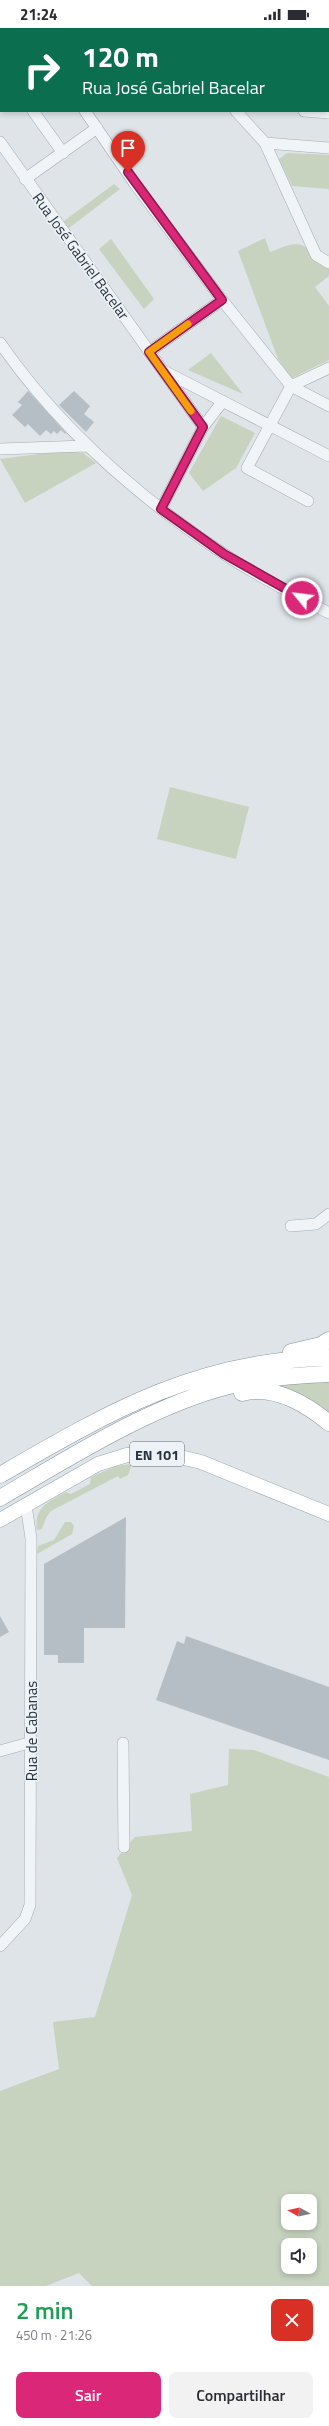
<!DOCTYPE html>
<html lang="pt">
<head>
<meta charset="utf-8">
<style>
  body { margin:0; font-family:"Titillium Web",sans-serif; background:#f2f2f3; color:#2b2b33; height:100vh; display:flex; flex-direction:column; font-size:15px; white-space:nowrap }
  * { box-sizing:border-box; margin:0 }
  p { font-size:13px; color:#7c7c81 }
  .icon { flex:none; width:22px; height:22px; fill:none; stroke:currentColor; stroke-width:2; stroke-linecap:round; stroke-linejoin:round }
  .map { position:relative; height:2258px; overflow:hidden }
  .side { display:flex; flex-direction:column; background:#fff; flex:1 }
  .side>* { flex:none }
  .guide { position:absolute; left:0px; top:0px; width:329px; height:84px; box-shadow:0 2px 6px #0003; background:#0b6e4f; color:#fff; overflow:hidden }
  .needle { width:26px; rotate:278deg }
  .controls { position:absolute; left:281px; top:2166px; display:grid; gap:8px }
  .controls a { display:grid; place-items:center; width:36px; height:36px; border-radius:8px; background:#fff; box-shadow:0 2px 6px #0003; font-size:20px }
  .pin { position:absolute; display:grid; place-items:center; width:34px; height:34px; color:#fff; margin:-41px -17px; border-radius:50% 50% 50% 0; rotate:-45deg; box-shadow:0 0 4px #0007 }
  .pin .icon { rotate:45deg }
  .me { position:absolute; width:44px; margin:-22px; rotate:299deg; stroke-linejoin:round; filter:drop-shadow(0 0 3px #0008) }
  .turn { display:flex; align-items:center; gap:14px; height:84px; padding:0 16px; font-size:18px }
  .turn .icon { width:52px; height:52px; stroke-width:2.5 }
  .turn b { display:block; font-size:28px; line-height:34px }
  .round { display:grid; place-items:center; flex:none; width:42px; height:42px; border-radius:8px; background:#f2f2f3 }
  .head { display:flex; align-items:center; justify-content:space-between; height:68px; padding:0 16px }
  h1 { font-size:24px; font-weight:600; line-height:30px; color:#1e9e55 }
  .primary-button { display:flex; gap:8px; margin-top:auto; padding:8px 16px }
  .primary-button a { flex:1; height:46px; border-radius:8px; background:#db2777; color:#fff; font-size:16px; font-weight:600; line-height:46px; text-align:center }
  .primary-button a+a { background:#f2f2f3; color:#2b2b33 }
  .status { display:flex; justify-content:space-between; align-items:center; height:28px; padding:0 20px; background:#fff; direction:ltr }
  .status svg { height:11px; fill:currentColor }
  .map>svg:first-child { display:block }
</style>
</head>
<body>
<div class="status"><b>21:24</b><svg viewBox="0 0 49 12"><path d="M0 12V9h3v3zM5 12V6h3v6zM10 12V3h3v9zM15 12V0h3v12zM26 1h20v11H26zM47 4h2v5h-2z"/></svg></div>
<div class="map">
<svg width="329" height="2258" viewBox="0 0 329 2258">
  <rect width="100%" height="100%" fill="#dee4e8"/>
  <!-- green -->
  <path fill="#c7d2bf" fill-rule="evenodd" d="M287 125 329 127V161L292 158 279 131Z
    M114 156 120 161 69 200 64 193Z
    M265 210 270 224C306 209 302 216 329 241V248L315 259 329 278V332L292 350 278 331 238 223Z
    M111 211 154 271 144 281 99 221Z
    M211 325 243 366 188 342Z
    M221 388 255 405 236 440 203 463 189 445Z
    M63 423 83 425 96 435 25 475 0 431Z
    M170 759 249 779 236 831 157 811Z
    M329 1352V1389L271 1358Z
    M132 1436 128 1447 120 1451 118 1448 51 1483 46 1490 42 1501 37 1502C34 1479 49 1473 66 1464L71 1466 90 1456 91 1449 116 1438Z
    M65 1494H71L74 1498 72 1506 37 1526 38 1518 54 1512Z
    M229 1721 254 1722 329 1749V2258H92L79 2245 46 2258H0V2063L59 2041 53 1994 95 1989 132 1867 117 1830 135 1809 192 1803 190 1766 228 1757ZM288 2173H310V2195H288ZM288 2217H310V2239H288Z"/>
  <!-- building -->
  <path fill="#b5bec5" d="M28 363 66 405 65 406 61 402 57 406 54 403 51 406 46 402 40 408 28 396 25 399 12 387 22 377 18 374Z
    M74 363 90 378 84 386 94 394 86 404 59 377Z
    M126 1489 125 1600H84V1635H58V1627H44V1536Z
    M0 1588 9 1604 0 1609Z
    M186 1608 329 1659V1732L156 1672 177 1613 184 1616Z"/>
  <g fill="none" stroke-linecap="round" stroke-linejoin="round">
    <defs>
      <path id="minor" d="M26 0 27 1
        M165 0V1
        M0 36 1 37
        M33 83 63 125
        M85 83 135 156 222 272 291 358 329 378
        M236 83 265 115 316 227 329 235
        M304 83 329 85
        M0 114 203 399 161 481
        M265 115 329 120
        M25 151 97 100
        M0 315C59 400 138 469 224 526 257 548 294 566 329 585
        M149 324 222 272
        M164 343 329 428
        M291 358 247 440 308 473
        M291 358 329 340
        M203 399 223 373
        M0 421 86 418
        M291 1198 316 1196 329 1186
        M123 1715 124 1819
        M0 1723 32 1714
        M0 1918 25 1891 30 1877 31 1510 26 1477"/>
      <path id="major" d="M0 1492 98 1436 127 1427 164 1425 201 1434 329 1486"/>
      <path id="highway" d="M291 1324 321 1317 329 1312
        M242 1365C274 1357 306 1376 329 1395
        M0 1447C109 1384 199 1331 329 1330
        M0 1470C69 1430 152 1377 229 1358 261 1350 296 1347 329 1346"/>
    </defs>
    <!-- minor casing -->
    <use href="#minor" stroke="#a3acb2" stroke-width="12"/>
    <!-- major casing -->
    <use href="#major" stroke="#9dabb4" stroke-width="15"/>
    <!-- highway casing -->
    <use href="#highway" stroke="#85949f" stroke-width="17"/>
    <!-- minor -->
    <use href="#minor" stroke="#f1f4f6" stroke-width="11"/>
    <!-- major -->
    <use href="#major" stroke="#fff" stroke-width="14"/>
    <!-- highway -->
    <use href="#highway" stroke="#fff" stroke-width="16"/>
  </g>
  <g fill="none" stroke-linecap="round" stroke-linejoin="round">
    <defs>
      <path id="route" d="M128 144 222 272 149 324 203 399 161 481 224 526 302 570"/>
    </defs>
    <!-- route casing -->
    <use href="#route" stroke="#8e194d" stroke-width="10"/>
    <!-- route -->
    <use href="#route" stroke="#db2777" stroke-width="7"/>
    <!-- slow -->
    <path stroke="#f59e0b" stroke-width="7" d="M188 296 149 324 191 383"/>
  </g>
  <g text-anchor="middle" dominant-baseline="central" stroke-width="3" stroke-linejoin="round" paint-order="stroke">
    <!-- shield labels -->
    <rect fill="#edf2f6" stroke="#626d77" stroke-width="1" x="130" y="1414" width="54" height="24" rx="3"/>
    <g font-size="14" font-weight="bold" fill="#273440">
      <text x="157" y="1426">EN 101</text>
    </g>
    <!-- street labels -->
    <g font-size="15" fill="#273440" stroke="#edf2f6">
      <text transform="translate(81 228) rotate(54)">Rua José Gabriel Bacelar</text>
      <text transform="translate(31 1703) rotate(-90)">Rua de Cabanas</text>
    </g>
  </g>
</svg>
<div class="controls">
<a><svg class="needle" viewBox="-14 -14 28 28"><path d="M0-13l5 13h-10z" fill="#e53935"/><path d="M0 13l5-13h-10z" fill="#7c7c81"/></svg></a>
<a><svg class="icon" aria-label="sound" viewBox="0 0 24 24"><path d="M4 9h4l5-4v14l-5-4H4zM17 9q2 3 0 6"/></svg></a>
</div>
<div class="pin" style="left:128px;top:144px;background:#d93025"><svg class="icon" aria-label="arrive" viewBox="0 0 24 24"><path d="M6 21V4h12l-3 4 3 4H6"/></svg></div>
<svg class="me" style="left:302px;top:570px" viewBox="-20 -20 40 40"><circle r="17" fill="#db2777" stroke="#fff" stroke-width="3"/><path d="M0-11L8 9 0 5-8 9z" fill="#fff"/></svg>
<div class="guide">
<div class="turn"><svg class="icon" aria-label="right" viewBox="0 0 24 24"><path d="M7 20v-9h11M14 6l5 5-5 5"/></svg><div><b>120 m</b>Rua José Gabriel Bacelar</div></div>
</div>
</div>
<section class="side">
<div class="head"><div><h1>2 min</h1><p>450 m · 21:26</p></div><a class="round" style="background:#d93025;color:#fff"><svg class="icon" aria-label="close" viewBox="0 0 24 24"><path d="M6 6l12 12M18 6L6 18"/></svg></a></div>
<div class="primary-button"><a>Sair</a><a>Compartilhar</a></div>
</section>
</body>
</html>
